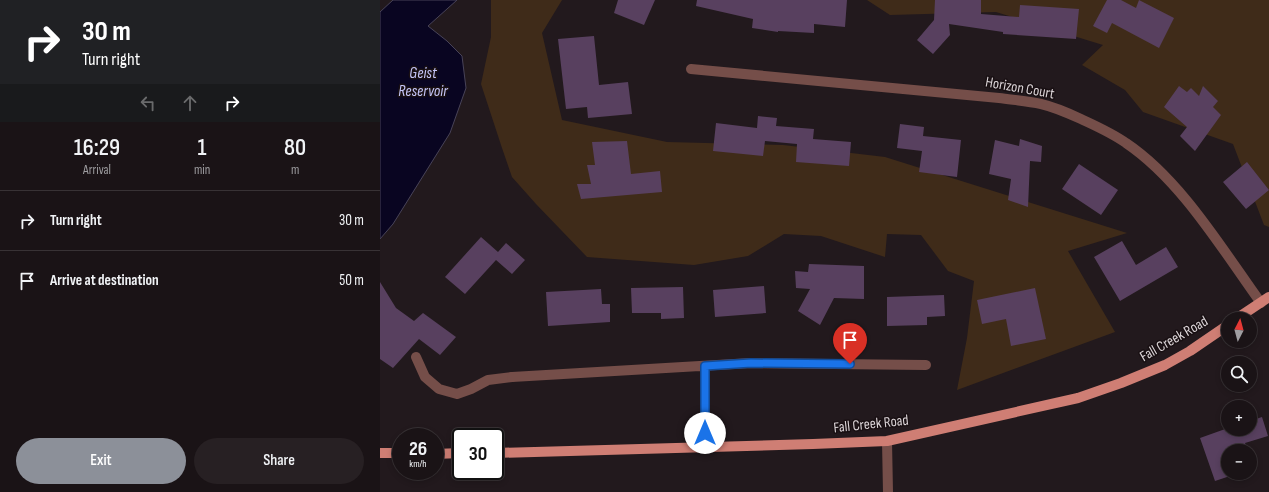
<!DOCTYPE html>
<html lang="en">
<head>
<meta charset="utf-8">
<style>
  body { margin:0; font-family:"Sofia Sans Condensed",sans-serif; background:#272023; color:#f1f3f6; height:100vh; display:flex; flex-direction:column; font-size:15px; white-space:nowrap }
  * { box-sizing:border-box; margin:0 }
  p { font-size:13px; color:#9f9ea1 }
  .icon { flex:none; width:22px; height:22px; fill:none; stroke:currentColor; stroke-width:2; stroke-linecap:round; stroke-linejoin:round }
  .map { position:relative; flex:1; overflow:hidden }
  .panel { display:flex; flex-direction:column; background:#1a1316; width:380px }
  .panel>* { flex:none }
  .top-card { background:#202124; color:#fff; overflow:hidden }
  .needle { width:26px; rotate:6deg }
  .fabs { position:absolute; left:841px; top:312px; display:grid; gap:8px }
  .fabs a { display:grid; place-items:center; width:36px; height:36px; border-radius:50%; background:#1a1316; box-shadow:0 2px 6px #0003,0 0 0 1px #383235; font-size:20px }
  .speed { position:absolute; left:12px; top:428px; display:flex; gap:8px; font-size:20px; font-weight:700; text-align:center }
  .speed>* { display:grid; place-content:center; width:52px; height:52px; border-radius:50%; background:#1a1316; box-shadow:0 2px 6px #0003,0 0 0 1px #383235; line-height:1 }
  .speed small { font-size:10px; font-weight:400 }
  .speed .limit { border:2px solid #111; border-radius:6px; background:#fff; color:#111 }
  .pin { position:absolute; display:grid; place-items:center; width:34px; height:34px; color:#fff; margin:-41px -17px; border-radius:50% 50% 50% 0; rotate:-45deg; box-shadow:0 0 4px #0007 }
  .pin .icon { rotate:45deg }
  .me { position:absolute; width:44px; margin:-22px; rotate:0deg; stroke-linejoin:round; filter:drop-shadow(0 0 3px #0008) }
  .turn { display:flex; align-items:center; gap:14px; height:84px; padding:0 16px; font-size:18px }
  .turn .icon { width:52px; height:52px; stroke-width:2.5 }
  .turn b { display:block; font-size:28px; line-height:34px }
  .lanes { display:flex; align-items:center; height:38px; padding:0 16px; background:#0003; justify-content:center; gap:20px; direction:ltr }
  .lanes .off { opacity:.35 }
  .eta { display:flex; justify-content:space-evenly; align-items:center; height:68px; text-align:center }
  .eta b { font-size:24px; font-weight:600; line-height:28px }
  .button { display:flex; gap:8px; margin-top:auto; padding:8px 16px }
  .button a { flex:1; height:46px; border-radius:24px; background:#8c9099; color:#fff; font-size:16px; font-weight:600; line-height:46px; text-align:center }
  .button a+a { background:#272023; color:#f1f3f6 }
  ul { padding:0; list-style:none }
  li { display:flex; align-items:center; gap:12px; height:60px; padding:0 16px; border-top:1px solid #383235 }
  li div { flex:1 }
  li b { display:block; font-size:15px }
  li em { font-style:normal }
  main { display:flex; flex:1; min-height:0 }
  .map>svg:first-child { display:block }
</style>
</head>
<body>
<main>
<section class="panel">
<div class="top-card">
<div class="turn"><svg class="icon" aria-label="right" viewBox="0 0 24 24"><path d="M7 20v-9h11M14 6l5 5-5 5"/></svg><div><b>30 m</b>Turn right</div></div>
<div class="lanes"><svg class="icon off" aria-label="left" viewBox="0 0 24 24"><path d="M17 20v-9H6M10 6l-5 5 5 5"/></svg><svg class="icon off" aria-label="ahead" viewBox="0 0 24 24"><path d="M12 20V5M6 11l6-6 6 6"/></svg><svg class="icon" aria-label="right" viewBox="0 0 24 24"><path d="M7 20v-9h11M14 6l5 5-5 5"/></svg></div>
</div>
<div class="eta">
<div><b>16:29</b><p>Arrival</p></div>
<div><b>1</b><p>min</p></div>
<div><b>80</b><p>m</p></div>
</div>
<ul>
<li><svg class="icon" aria-label="right" viewBox="0 0 24 24"><path d="M7 20v-9h11M14 6l5 5-5 5"/></svg><div><b>Turn right</b></div><em>30 m</em></li>
<li><svg class="icon" aria-label="arrive" viewBox="0 0 24 24"><path d="M6 21V4h12l-3 4 3 4H6"/></svg><div><b>Arrive at destination</b></div><em>50 m</em></li>
</ul>
<div class="button"><a>Exit</a><a>Share</a></div>
</section>
<div class="map">
<svg width="889" height="492" viewBox="0 0 889 492">
  <rect width="100%" height="100%" fill="#22191d"/>
  <!-- green -->
  <path fill="#3f2b19" d="M111 0H182L162 33 182 120 287 142 403 145 505 157 747 233 688 251 735 332 577 390 587 338 594 281 568 271 541 235 507 234 505 257 441 236 404 234 368 256 314 265 207 257 156 204 132 177 122 148 101 84 111 37Z
    M487 0H889V227L884 225 853 144 763 112 745 90 702 65 723 45 616 12 510 15Z"/>
  <!-- water -->
  <path fill="#090521" stroke="#484358" d="M13 0H77L48 26 67 41 82 56 86 88 70 133 13 224 0 239V12Z"/>
  <!-- building -->
  <path fill="#58405f" d="M238 0H275L264 25 234 13Z
    M317 0H467L465 27 434 24V33L398 31V32L372 28 373 19 316 6Z
    M555 0H601V14L639 17 640 5 699 9 696 39 623 34V32L569 24 570 35 553 54 537 40 554 20Z
    M727 0H741L756 8 759 0 794 18 779 48 732 23 727 33 713 26Z
    M214 36 219 85 248 82 252 114 208 118 207 107 186 109 178 39Z
    M799 86 807 92 811 88 819 96 823 86 838 101 833 107 841 115 815 151 800 136 807 127 784 107Z
    M378 116 397 118 396 126 434 129 433 139 471 142 469 166 416 162 417 144 385 141 383 156 333 151 336 123 377 128Z
    M520 124 544 127 543 136 581 140 577 177 539 172 542 151 517 148Z
    M640 139 662 146 661 162 650 161 648 207 628 200 631 179 609 174 615 140 639 146Z
    M247 141 251 174 280 171 282 192 201 199 197 184H211L207 165H215L212 142Z
    M867 162 889 190 866 209 843 182Z
    M699 164 738 190 721 215 682 189Z
    M101 237 118 252 126 243 145 260 132 274 116 260 85 294 65 277Z
    M742 241 756 265 786 247 798 267 740 301 714 257Z
    M429 264 484 266V299L454 298 440 325 418 311 430 289 416 288 415 271 428 272Z
    M0 282 16 308 34 321 43 313 76 337 60 355 39 339 13 368 0 359Z
    M384 286 386 313 335 317 333 290Z
    M303 287 304 318 281 319V313H252L251 288Z
    M655 288 666 339 631 346 626 319 602 324 597 300Z
    M221 289 222 304H230V322L168 326 166 292Z
    M564 295 565 316 547 317V325L507 326V297Z
    M882 417 888 436 865 443 868 451H848V473L856 474 835 481 820 438 848 428 870 429V421Z"/>
  <g fill="none" stroke-linecap="round" stroke-linejoin="round">
    <!-- lane -->
    <path stroke="#754e49" stroke-width="10" d="M36 357 45 377 59 389 77 394 91 389 108 380 132 377"/>
    <!-- street -->
    <path stroke="#754e49" stroke-width="10" d="M311 69 619 98C633 100 647 101 661 104 674 107 688 113 701 119 716 126 732 133 746 143 801 180 842 249 881 303
      M132 377 371 363 546 365
      M507 441 508 492
      M325 447V366"/>
    <!-- primary -->
    <path stroke="#cf7e74" stroke-width="10" d="M856 319 889 297
      M0 453H21
      M115 453 433 444 507 441 698 398 741 383 785 365 810 351 848 325
      M55 454 81 453"/>
  </g>
  <g fill="none" stroke-linecap="round" stroke-linejoin="round">
    <defs>
      <path id="route" d="M325 433V366L371 363 470 364"/>
    </defs>
    <!-- route casing -->
    <use href="#route" stroke="#114b97" stroke-width="10"/>
    <!-- route -->
    <use href="#route" stroke="#1a73e8" stroke-width="7"/>
  </g>
  <g text-anchor="middle" dominant-baseline="central" stroke-width="3" stroke-linejoin="round" paint-order="stroke">
    <!-- street labels -->
    <g font-size="15" fill="#dbd4d7" stroke="#191013">
      <text transform="translate(640 88) rotate(10)">Horizon Court</text>
      <text transform="translate(794 339) rotate(-30)">Fall Creek Road</text>
      <text transform="translate(491 424) rotate(-6)">Fall Creek Road</text>
    </g>
    <!-- water labels -->
    <g font-size="16" font-style="italic" fill="#c6c6f9" stroke="#191013">
      <text x="43" y="73">Geist<tspan x="43" dy="18">Reservoir</tspan></text>
    </g>
  </g>
</svg>
<div class="fabs">
<a><svg class="needle" viewBox="-14 -14 28 28"><path d="M0-13l5 13h-10z" fill="#e53935"/><path d="M0 13l5-13h-10z" fill="#9f9ea1"/></svg></a>
<a><svg class="icon" aria-label="search" viewBox="0 0 24 24"><circle cx="10" cy="10" r="6"/><path d="M15 15l6 6"/></svg></a>
<a>+</a>
<a>−</a>
</div>
<div class="speed"><div>26<small>km/h</small></div><div class="limit">30</div></div>
<div class="pin" style="left:470px;top:364px;background:#d93025"><svg class="icon" aria-label="arrive" viewBox="0 0 24 24"><path d="M6 21V4h12l-3 4 3 4H6"/></svg></div>
<svg class="me" style="left:325px;top:433px" viewBox="-20 -20 40 40"><circle r="19" fill="#fff"/><path d="M0-13L10 11 0 6-10 11z" fill="#1a73e8"/></svg>
</div>
</main>
</body>
</html>
